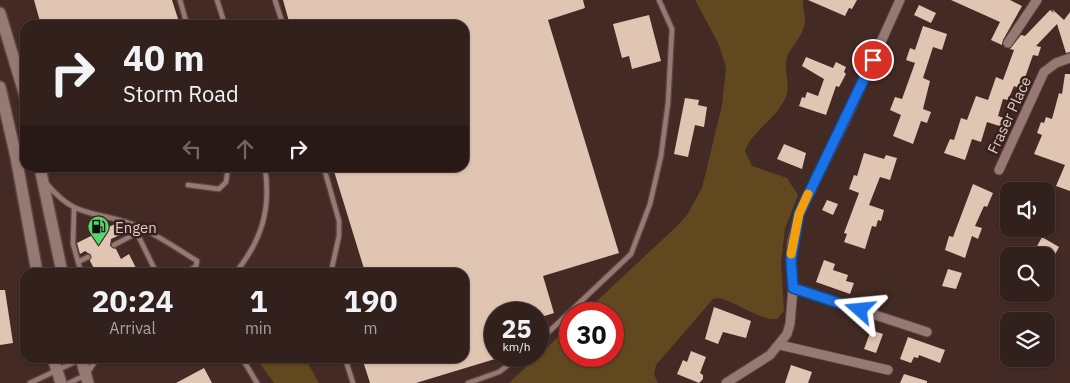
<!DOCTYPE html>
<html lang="en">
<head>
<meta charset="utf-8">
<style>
  body { margin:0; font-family:"IBM Plex Sans",sans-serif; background:#3a2825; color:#f1f3f6; height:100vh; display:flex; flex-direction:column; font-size:19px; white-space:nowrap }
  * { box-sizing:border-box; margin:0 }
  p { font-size:16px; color:#a8a3a3 }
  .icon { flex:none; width:28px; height:28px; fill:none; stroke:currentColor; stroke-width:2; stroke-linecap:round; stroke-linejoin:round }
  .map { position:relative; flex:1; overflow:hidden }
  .panel { position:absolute; left:20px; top:268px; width:449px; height:95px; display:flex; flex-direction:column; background:#32201c; border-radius:15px; box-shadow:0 1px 4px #0004,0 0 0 1px #4d3e3b }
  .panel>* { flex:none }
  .guide { position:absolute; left:20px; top:20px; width:449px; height:152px; border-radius:15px; box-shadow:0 1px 4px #0004,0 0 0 1px #4d3e3b; background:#32201c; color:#f1f3f6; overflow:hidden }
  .fabs { position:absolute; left:1000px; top:182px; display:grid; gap:10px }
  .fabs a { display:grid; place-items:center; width:55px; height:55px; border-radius:10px; background:#32201c; box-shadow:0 1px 4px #0004,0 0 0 1px #4d3e3b; font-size:25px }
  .speed { position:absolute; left:484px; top:302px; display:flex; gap:10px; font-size:25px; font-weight:700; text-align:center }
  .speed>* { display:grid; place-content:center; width:65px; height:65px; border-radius:50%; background:#32201c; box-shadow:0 1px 4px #0004,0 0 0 1px #4d3e3b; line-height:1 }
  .speed small { font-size:12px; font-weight:400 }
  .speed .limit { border:8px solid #d22; background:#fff; color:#111 }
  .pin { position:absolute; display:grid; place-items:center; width:42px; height:42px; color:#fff; margin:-21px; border:2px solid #fff; border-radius:50%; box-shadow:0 1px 5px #0007 }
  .me { position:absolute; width:55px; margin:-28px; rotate:288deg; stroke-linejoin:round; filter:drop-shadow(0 0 4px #0008) }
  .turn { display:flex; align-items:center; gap:18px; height:105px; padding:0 20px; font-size:22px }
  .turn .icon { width:65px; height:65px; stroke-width:2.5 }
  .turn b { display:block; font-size:35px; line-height:42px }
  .lanes { display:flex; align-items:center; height:48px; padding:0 20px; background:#0003; justify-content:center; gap:25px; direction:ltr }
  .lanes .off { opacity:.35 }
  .eta { display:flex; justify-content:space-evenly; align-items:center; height:85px; text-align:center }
  .eta b { font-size:30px; font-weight:800; line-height:35px }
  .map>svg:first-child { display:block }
</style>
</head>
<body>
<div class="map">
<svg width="1070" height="383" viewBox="0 0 1070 383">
  <rect width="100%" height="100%" fill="#432a25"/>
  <!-- green -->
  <path fill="#61481f" d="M695 0H803C802 8 806 15 805 23 802 38 790 48 787 57 783 72 792 85 785 99 775 120 752 131 745 151L752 166 787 178 798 195 785 229 781 263 784 311 777 319C757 321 725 293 713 299L656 365 654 374 658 383H509L570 326V356H612V314H583L678 225 687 215 702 188 722 105 726 68 719 45Z
    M256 358H305L319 383H274Z"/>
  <!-- building -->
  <path fill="#e0c5b3" d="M34 0H172L180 25H41Z
    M283 0H583L585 8 548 20 619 253 543 276 554 313 538 318V314H495V359L416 383H370L362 358H464V272H365L333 168H464V25H290Z
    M808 0H857L852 9 849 8 845 16Z
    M951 0H1010L1022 6 1003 40 1002 45 991 40 1000 22Z
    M919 5 936 13 931 23 914 15Z
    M1052 9 1064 20 1070 12V52L1066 53 1057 24 1036 46 1041 47 1038 56 1033 55 1021 89 1014 86 1008 100 1003 99 998 116 1012 121 1009 129 987 122 981 142 972 139 965 160 944 153 950 139 954 140 961 118 967 120 976 96 988 100 996 77 1003 80 1014 50 1010 49 1021 35 1025 36 1050 10 1054 13Z
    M649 15 661 61 632 69 629 56 622 58 613 24Z
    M923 26 947 34 942 50 933 47 923 78 930 81 923 109 931 112 927 123 921 121 913 144 893 136 901 115 890 110 895 97 902 99 915 63 906 60 910 48 915 50Z
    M806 57 833 68 836 62 846 67 844 72 846 74 839 87 836 86 826 115 799 106 802 97 805 98 807 92 818 96 824 79 802 66Z
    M1065 74H1070V191L1056 186 1065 165 1034 154 1042 135 1037 133 1041 122 1044 123 1046 117 1052 119 1059 93 1062 94Z
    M685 98 699 100 698 105 707 107 704 127 695 125 688 157 674 154Z
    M784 144 806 153 802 169 777 159Z
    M864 153 884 159 886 155 897 158 890 180 880 177 869 205 884 210 881 221 878 220 876 227 872 226 865 249 844 242 847 234 844 233 859 193 849 189 854 175 857 176Z
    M973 184 993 193 987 207 984 206 975 226 982 228 978 239 972 236 965 258 945 250 949 236 953 237Z
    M827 200 838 204 833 215 822 210Z
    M115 224 120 235 111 239 110 246 116 249 121 259 129 254 138 272H96L90 261 91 255 85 251 80 254 77 243Z
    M1042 237 1059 247 1052 260 1035 250Z
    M824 260 835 264 833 270 848 275 846 281 854 283 850 294 816 282Z
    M948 269 962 273 956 289 942 286Z
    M0 290H5L13 343 0 345Z
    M714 307 751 321 746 338 723 332 718 344 705 339Z
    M871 330 883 334 876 353 864 349Z
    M908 337 945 350 940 363 919 355 918 358 914 357 911 363 900 359Z
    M691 351 706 357 700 373 703 375V379L699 383 677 374 683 360 687 362Z
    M791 365 812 372 808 383H785Z
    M204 368 212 383H176Z
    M904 374 927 381V383H900Z"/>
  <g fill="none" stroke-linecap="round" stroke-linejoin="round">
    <defs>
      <path id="service" d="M180 0 187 25
        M217 0 225 25
        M275 0 283 25
        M324 168 339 221V236L331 272
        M47 184C76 219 93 210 132 224 155 233 176 248 197 261L196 266 187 272
        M188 185 219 189 226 182 228 168
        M74 209 73 244 81 272
        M133 225 156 272
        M114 245 137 233
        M78 262 88 257
        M236 272C262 240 271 209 265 168
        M538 342 631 254 650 204 661 156 668 103 672 29 659 0
        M242 358 257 383
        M345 358 353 383
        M316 359 319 358
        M30 383 81 359 96 360 102 358
        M69 383 86 375 96 360
        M468 383 499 372 520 356"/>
      <path id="minor" d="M1008 43 1037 0
        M999 170 1044 72 1056 63 1070 58
        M793 288 927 332
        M780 345 888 370
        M726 383 770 355 787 334 790 324 793 288 791 260 792 243 799 214 848 115 900 0"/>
      <path id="secondary" d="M0 13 25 96
        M0 87 16 157 37 272
        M40 168 62 272
        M53 358 61 383
        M81 358 88 383"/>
    </defs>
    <!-- service casing -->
    <use href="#service" stroke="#5c4643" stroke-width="7"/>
    <!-- minor casing -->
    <use href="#minor" stroke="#5c4643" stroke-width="11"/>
    <!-- secondary casing -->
    <use href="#secondary" stroke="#5c4643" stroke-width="14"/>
    <!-- service -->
    <use href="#service" stroke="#977973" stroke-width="4.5"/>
    <!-- minor -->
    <use href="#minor" stroke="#977973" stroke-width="9"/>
    <!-- secondary -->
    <use href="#secondary" stroke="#977973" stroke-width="11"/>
  </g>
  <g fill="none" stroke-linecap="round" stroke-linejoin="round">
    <defs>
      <path id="route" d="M860 310 793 288 791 260 799 214 873 60"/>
    </defs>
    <!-- route casing -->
    <use href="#route" stroke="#114b97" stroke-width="12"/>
    <!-- route -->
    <use href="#route" stroke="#1a73e8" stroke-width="9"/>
    <!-- slow -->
    <path stroke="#f59e0b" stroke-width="9" d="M791 254 799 214 808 194"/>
  </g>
  <!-- icons -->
  <defs>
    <symbol id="fuel-pin" viewBox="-11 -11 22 30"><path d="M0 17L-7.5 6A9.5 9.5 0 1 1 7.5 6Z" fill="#59d56f" stroke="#38201c"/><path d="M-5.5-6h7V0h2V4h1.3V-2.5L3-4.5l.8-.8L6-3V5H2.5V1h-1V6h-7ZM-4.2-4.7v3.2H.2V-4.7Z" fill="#111"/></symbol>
  </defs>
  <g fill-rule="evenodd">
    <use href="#fuel-pin" x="86" y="214" width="25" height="34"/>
  </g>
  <g text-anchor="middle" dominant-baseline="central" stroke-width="5" stroke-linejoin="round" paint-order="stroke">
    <!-- street labels -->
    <g font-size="15" fill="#decdca" stroke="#38201c">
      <text transform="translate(1009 115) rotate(-65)">Fraser Place</text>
    </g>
    <!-- poi labels -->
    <g font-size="15" fill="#decdca" stroke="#38201c" text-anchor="start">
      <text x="115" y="227">Engen</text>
    </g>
  </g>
</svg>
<div class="fabs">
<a><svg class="icon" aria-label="sound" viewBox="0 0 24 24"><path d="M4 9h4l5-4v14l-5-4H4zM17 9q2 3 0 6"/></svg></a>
<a><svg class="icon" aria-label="search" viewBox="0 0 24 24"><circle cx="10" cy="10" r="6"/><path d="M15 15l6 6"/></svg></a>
<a><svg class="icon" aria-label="layers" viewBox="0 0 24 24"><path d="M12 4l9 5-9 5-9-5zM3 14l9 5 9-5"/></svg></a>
</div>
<div class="speed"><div>25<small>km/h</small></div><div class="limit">30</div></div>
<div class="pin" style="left:873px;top:60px;background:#d93025"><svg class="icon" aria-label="arrive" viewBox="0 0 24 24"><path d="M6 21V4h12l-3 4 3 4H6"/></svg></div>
<svg class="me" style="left:860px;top:310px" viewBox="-20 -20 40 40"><path d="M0-17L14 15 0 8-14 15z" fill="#1a73e8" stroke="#fff" stroke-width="4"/></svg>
<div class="guide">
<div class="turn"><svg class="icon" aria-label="right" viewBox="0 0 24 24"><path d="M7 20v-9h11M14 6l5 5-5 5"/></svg><div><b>40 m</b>Storm Road</div></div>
<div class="lanes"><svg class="icon off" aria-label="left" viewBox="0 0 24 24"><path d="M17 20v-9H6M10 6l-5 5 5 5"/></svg><svg class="icon off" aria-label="ahead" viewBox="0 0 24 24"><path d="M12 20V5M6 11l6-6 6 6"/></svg><svg class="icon" aria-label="right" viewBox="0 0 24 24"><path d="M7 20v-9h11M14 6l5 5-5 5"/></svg></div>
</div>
<section class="panel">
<div class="eta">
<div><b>20:24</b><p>Arrival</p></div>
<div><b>1</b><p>min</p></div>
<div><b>190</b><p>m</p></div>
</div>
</section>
</div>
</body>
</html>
